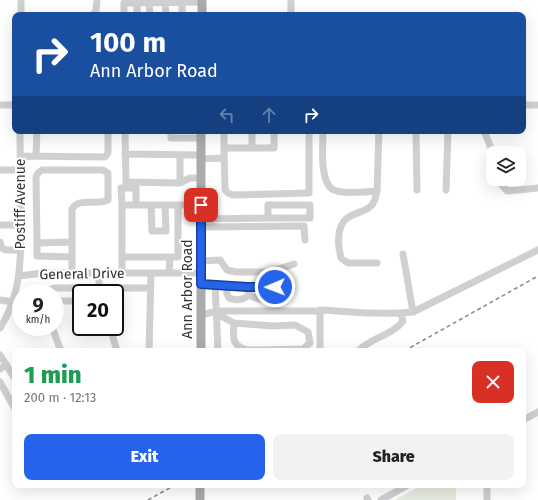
<!DOCTYPE html>
<html lang="en">
<head>
<meta charset="utf-8">
<style>
  body { margin:0; font-family:"Fira Sans",sans-serif; background:#f2f2f2; color:#222; height:100vh; display:flex; flex-direction:column; font-size:15px; white-space:nowrap }
  * { box-sizing:border-box; margin:0 }
  p { font-size:13px; color:#767676 }
  .icon { flex:none; width:22px; height:22px; fill:none; stroke:currentColor; stroke-width:2; stroke-linecap:round; stroke-linejoin:round }
  .map { position:relative; flex:1; overflow:hidden }
  .sheet { position:absolute; left:12px; top:348px; width:514px; height:140px; display:flex; flex-direction:column; background:#fff; border-radius:8px; box-shadow:0 4px 16px #0002 }
  .sheet>* { flex:none }
  .top-card { position:absolute; left:12px; top:12px; width:514px; height:122px; border-radius:8px; box-shadow:0 4px 16px #0002; background:#1a4fa0; color:#fff; overflow:hidden }
  .buttons { position:absolute; left:486px; top:146px; display:grid; gap:8px }
  .buttons a { display:grid; place-items:center; width:40px; height:40px; border-radius:8px; background:#fff; box-shadow:0 4px 16px #0002; font-size:20px }
  .speed { position:absolute; left:12px; top:284px; display:flex; gap:8px; font-size:20px; font-weight:700; text-align:center }
  .speed>* { display:grid; place-content:center; width:52px; height:52px; border-radius:50%; background:#fff; box-shadow:0 4px 16px #0002; line-height:1 }
  .speed small { font-size:10px; font-weight:400 }
  .speed .limit { border:2px solid #111; border-radius:6px; background:#fff; color:#111 }
  .pin { position:absolute; display:grid; place-items:center; width:34px; height:34px; color:#fff; margin:-17px; border-radius:8px; box-shadow:0 2px 6px #0006 }
  .me { position:absolute; width:44px; margin:-22px; rotate:269deg; stroke-linejoin:round; filter:drop-shadow(0 0 3px #0008) }
  .turn { display:flex; align-items:center; gap:14px; height:84px; padding:0 12px; font-size:18px }
  .turn .icon { width:52px; height:52px; stroke-width:2.5 }
  .turn b { display:block; font-size:28px; line-height:34px }
  .lanes { display:flex; align-items:center; height:38px; padding:0 12px; background:#0003; justify-content:center; gap:20px; direction:ltr }
  .lanes .off { opacity:.35 }
  .round { display:grid; place-items:center; flex:none; width:42px; height:42px; border-radius:8px; background:#f2f2f2 }
  .overview { display:flex; align-items:center; justify-content:space-between; height:68px; padding:0 12px }
  h1 { font-size:24px; font-weight:800; line-height:30px; color:#1e9e55 }
  .button { display:flex; gap:8px; margin-top:auto; padding:8px 12px }
  .button a { flex:1; height:46px; border-radius:8px; background:#2563eb; color:#fff; font-size:16px; font-weight:800; line-height:46px; text-align:center }
  .button a+a { background:#f2f2f2; color:#222 }
  .map>svg:first-child { display:block }
</style>
</head>
<body>
<div class="map">
<svg width="538" height="500" viewBox="0 0 538 500">
  <rect width="100%" height="100%" fill="#fff"/>
  <!-- green -->
  <path fill="#e6ecdf" d="M422 485H456V500H395Z"/>
  <g fill="none" stroke-linecap="round" stroke-linejoin="round">
    <!-- minor -->
    <path stroke="#d0d0d0" stroke-width="7" d="M149 3 150 15
      M165 3 166 15
      M21 15V0
      M92 15 96 11 97 0
      M124 15V3H137
      M137 15V3L202 2
      M182 15V3
      M291 15V0
      M0 105H15
      M523 105H538
      M125 131 126 182 180 183 190 178H201
      M171 131V138H201
      M224 131V148H274V131
      M252 131V148
      M323 131C323 146 319 183 334 190 341 194 368 192 377 191
      M416 131 417 190
      M484 131 493 153
      M224 148 225 190 228 193 233 195 309 193V131
      M125 154 201 155
      M20 156 105 157 108 153V131
      M36 156 37 131
      M201 159 224 158
      M0 170H21
      M500 179 501 184 507 191 538 188
      M180 183V155
      M446 190 448 131
      M122 205 121 188H136V205
      M151 205 152 231H166L165 205
      M201 219 268 218V205H310V218H268
      M0 225H21
      M201 227 304 226 305 240
      M0 242 2 248 6 250H21
      M72 242 37 243 36 177 38 173 42 170H103L108 173V200C97 206 79 197 72 209V273
      M37 243V256L72 257
      M403 254 413 312 538 250
      M122 257V205H178
      M201 261 220 260 227 270 236 272H269L294 264
      M377 263H348L341 258C338 247 336 228 346 219 353 213 365 212 371 206 375 202 376 196 377 191L379 131
      M99 273V287L101 293
      M122 273V257H178V205H201
      M169 273 170 257
      M19 276 43 273H201
      M201 284 247 287H275L282 288 286 292 283 296C271 299 260 302 249 295L247 287
      M215 284 218 351
      M226 285 227 294 229 298C236 301 243 300 249 295
      M50 293 51 289 54 288H150
      M0 300 13 302
      M55 301H73L81 298
      M201 315 217 311H314L323 310C353 312 383 315 413 312
      M217 316 223 317 234 323 273 326 295 325 308 332 310 343 303 349 248 350C231 346 233 338 234 323
      M52 327 61 351
      M110 327 117 351
      M0 328C22 294 21 256 21 217 21 189 20 160 20 131
      M149 351 151 273
      M320 351V310
      M358 351C370 338 393 335 403 321L401 313
      M0 355 15 379
      M0 369 6 364
      M0 382 15 409
      M523 420 538 412
      M487 485V500
      M367 498 368 500
      M381 500 408 485"/>
    <!-- major -->
    <path stroke="#ababab" stroke-width="9" d="M202 15V0
      M201 351V131
      M200 500V485"/>
    <!-- rail -->
    <path stroke="#888" stroke-width="1.5" stroke-dasharray="4 3" stroke-linecap="butt" d="M404 351 538 276
      M148 500 175 485"/>
  </g>
  <g fill="none" stroke-linecap="round" stroke-linejoin="round">
    <defs>
      <path id="route" d="M201 205V284L247 287H275"/>
    </defs>
    <!-- route casing -->
    <use href="#route" stroke="#184099" stroke-width="10"/>
    <!-- route -->
    <use href="#route" stroke="#2563eb" stroke-width="7"/>
  </g>
  <g text-anchor="middle" dominant-baseline="central" stroke-width="4" stroke-linejoin="round" paint-order="stroke">
    <!-- street labels -->
    <g font-size="14" fill="#333" stroke="#fff">
      <text transform="translate(20 204) rotate(-90)">Postiff Avenue</text>
      <text transform="translate(82 274) rotate(-1)">General Drive</text>
      <text transform="translate(187 289) rotate(-90)">Ann Arbor Road</text>
    </g>
  </g>
</svg>
<div class="buttons">
<a><svg class="icon" aria-label="layers" viewBox="0 0 24 24"><path d="M12 4l9 5-9 5-9-5zM3 14l9 5 9-5"/></svg></a>
</div>
<div class="speed"><div>9<small>km/h</small></div><div class="limit">20</div></div>
<div class="pin" style="left:201px;top:205px;background:#d93025"><svg class="icon" aria-label="arrive" viewBox="0 0 24 24"><path d="M6 21V4h12l-3 4 3 4H6"/></svg></div>
<svg class="me" style="left:275px;top:287px" viewBox="-20 -20 40 40"><circle r="17" fill="#2563eb" stroke="#fff" stroke-width="3"/><path d="M0-11L8 9 0 5-8 9z" fill="#fff"/></svg>
<div class="top-card">
<div class="turn"><svg class="icon" aria-label="right" viewBox="0 0 24 24"><path d="M7 20v-9h11M14 6l5 5-5 5"/></svg><div><b>100 m</b>Ann Arbor Road</div></div>
<div class="lanes"><svg class="icon off" aria-label="left" viewBox="0 0 24 24"><path d="M17 20v-9H6M10 6l-5 5 5 5"/></svg><svg class="icon off" aria-label="ahead" viewBox="0 0 24 24"><path d="M12 20V5M6 11l6-6 6 6"/></svg><svg class="icon" aria-label="right" viewBox="0 0 24 24"><path d="M7 20v-9h11M14 6l5 5-5 5"/></svg></div>
</div>
<section class="sheet">
<div class="overview"><div><h1>1 min</h1><p>200 m · 12:13</p></div><a class="round" style="background:#d93025;color:#fff"><svg class="icon" aria-label="close" viewBox="0 0 24 24"><path d="M6 6l12 12M18 6L6 18"/></svg></a></div>
<div class="button"><a>Exit</a><a>Share</a></div>
</section>
</div>
</body>
</html>
